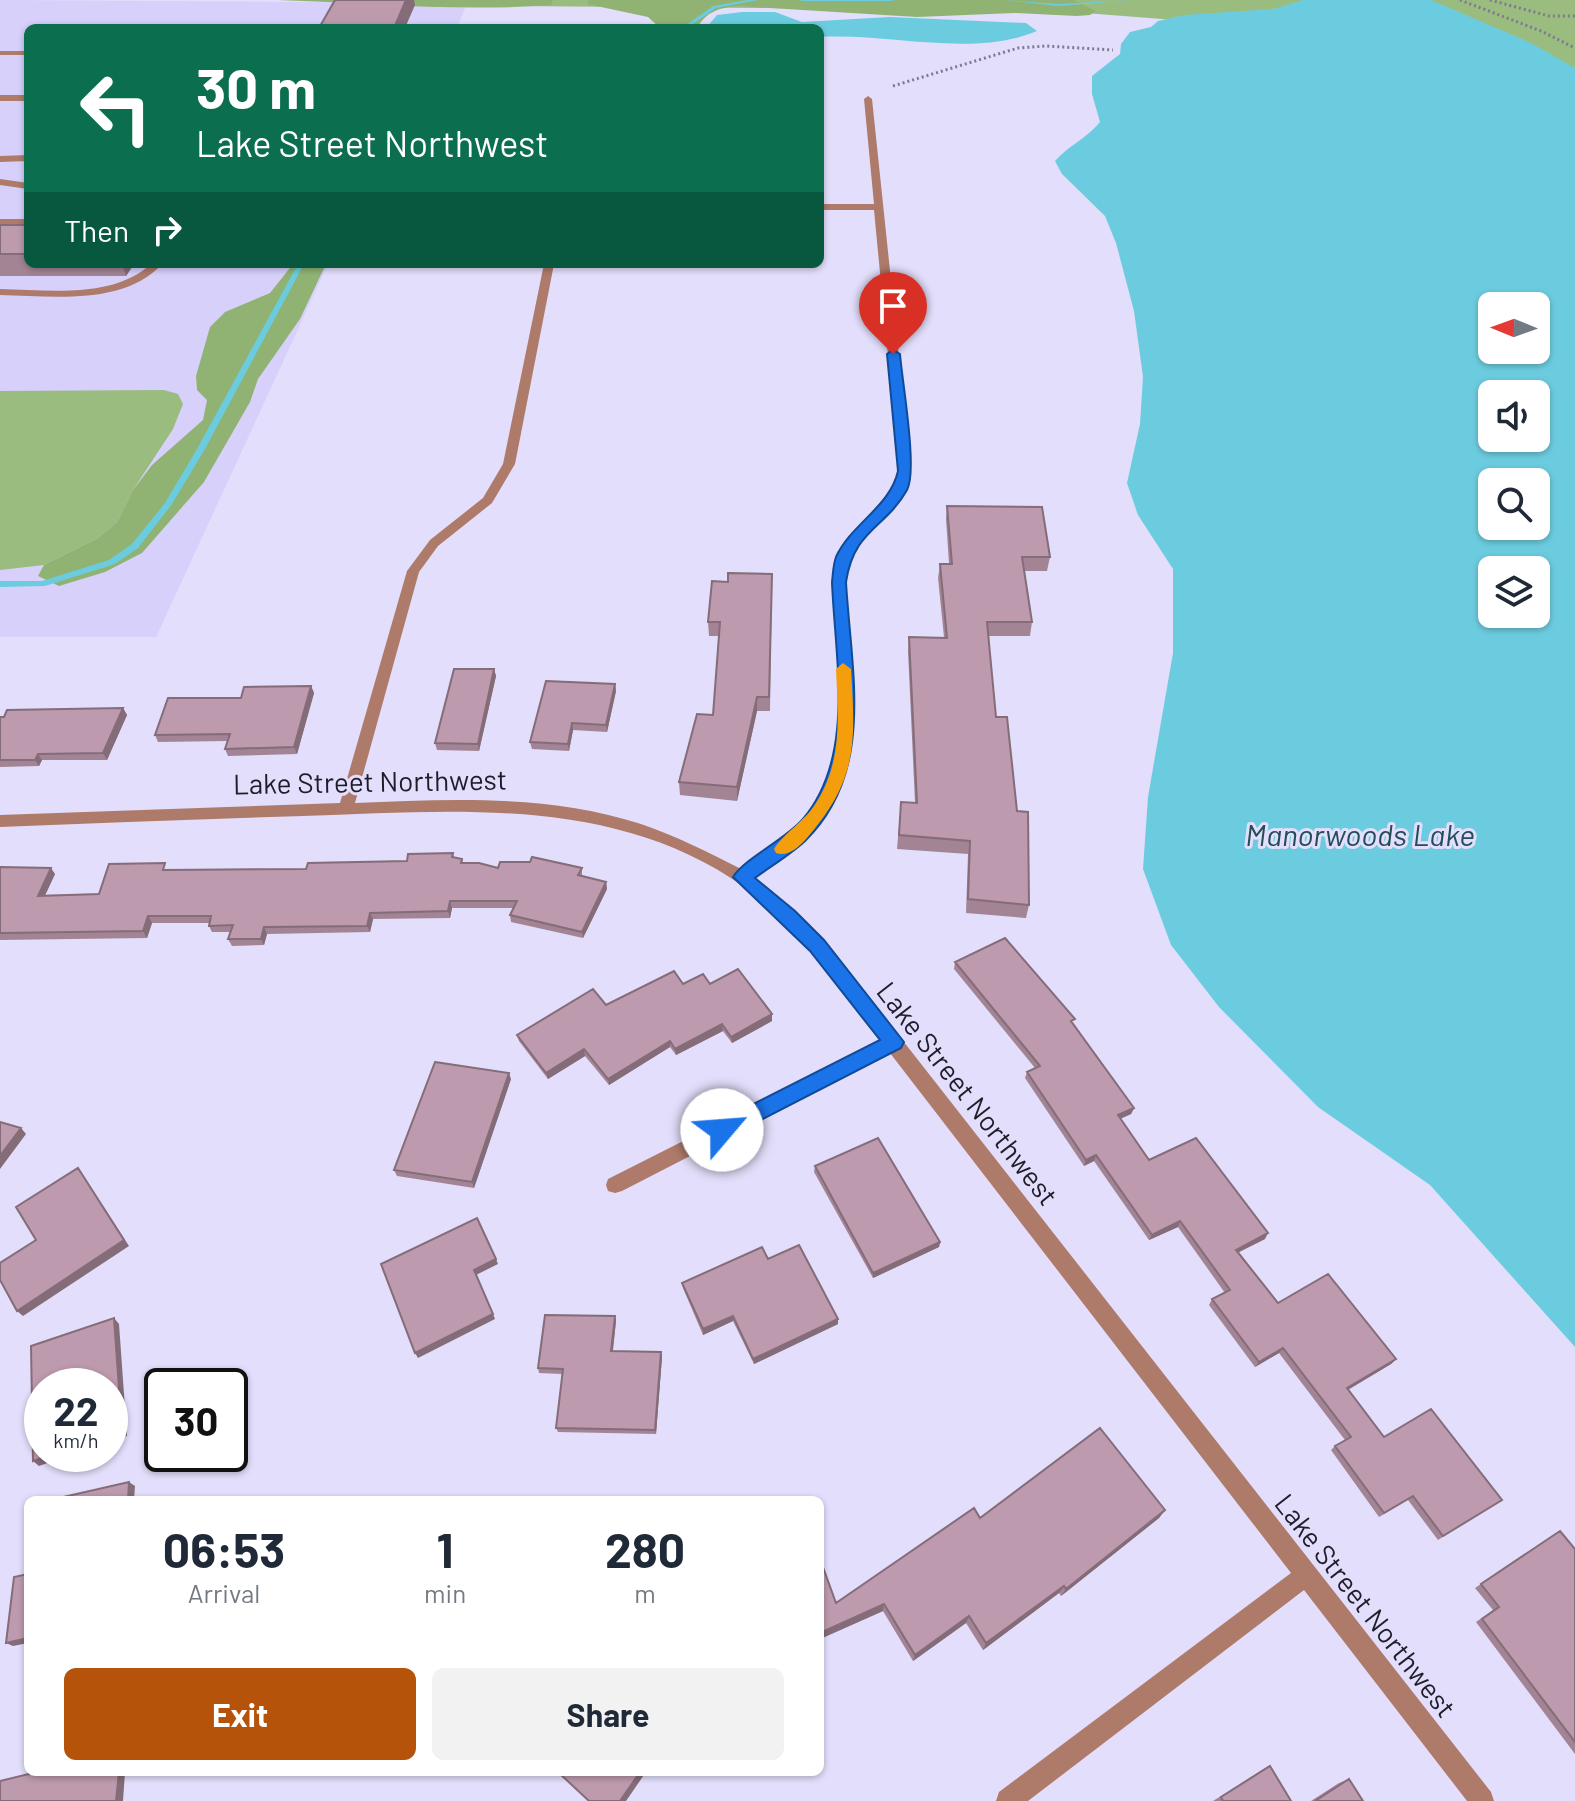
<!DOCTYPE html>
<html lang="en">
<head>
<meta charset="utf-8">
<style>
  body { margin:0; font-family:Barlow,sans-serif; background:#f2f2f3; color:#1f2937; height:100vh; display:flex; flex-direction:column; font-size:30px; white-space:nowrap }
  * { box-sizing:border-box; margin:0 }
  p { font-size:26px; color:#747a83 }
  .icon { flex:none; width:44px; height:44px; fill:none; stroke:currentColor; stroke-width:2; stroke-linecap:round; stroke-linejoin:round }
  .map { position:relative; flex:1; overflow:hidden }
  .side { position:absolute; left:24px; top:1496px; width:800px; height:280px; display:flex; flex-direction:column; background:#fff; border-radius:12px; box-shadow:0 2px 6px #0004 }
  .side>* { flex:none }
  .hud { position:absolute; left:24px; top:24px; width:800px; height:244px; border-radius:12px; box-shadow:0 2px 6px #0004; background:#0b6e4f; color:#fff; overflow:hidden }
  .needle { width:52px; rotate:271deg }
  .buttons { position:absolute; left:1478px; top:292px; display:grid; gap:16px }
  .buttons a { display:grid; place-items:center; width:72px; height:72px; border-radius:12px; background:#fff; box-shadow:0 2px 6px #0004; font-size:40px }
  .speed { position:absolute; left:24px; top:1368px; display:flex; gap:16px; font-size:40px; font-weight:700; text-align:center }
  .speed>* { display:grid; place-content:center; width:104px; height:104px; border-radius:50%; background:#fff; box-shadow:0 2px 6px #0004; line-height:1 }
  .speed small { font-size:20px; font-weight:400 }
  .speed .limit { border:4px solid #111; border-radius:12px; background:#fff; color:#111 }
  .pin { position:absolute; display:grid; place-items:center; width:68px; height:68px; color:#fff; margin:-82px -34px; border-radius:50% 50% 50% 0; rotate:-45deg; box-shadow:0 0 8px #0007 }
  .pin .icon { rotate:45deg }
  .me { position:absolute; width:88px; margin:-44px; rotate:63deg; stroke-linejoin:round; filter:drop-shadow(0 0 6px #0008) }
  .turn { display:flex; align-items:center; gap:28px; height:168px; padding:0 40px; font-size:36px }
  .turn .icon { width:104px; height:104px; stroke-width:2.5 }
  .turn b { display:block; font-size:56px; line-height:68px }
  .then { display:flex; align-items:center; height:76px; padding:0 40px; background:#0003; gap:16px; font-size:30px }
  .eta { display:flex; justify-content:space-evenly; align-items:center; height:136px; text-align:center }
  .eta b { font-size:48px; font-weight:700; line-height:56px }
  .primary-button { display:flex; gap:16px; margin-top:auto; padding:16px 40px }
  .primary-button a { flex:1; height:92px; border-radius:12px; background:#b45309; color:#fff; font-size:32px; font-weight:700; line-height:92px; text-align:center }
  .primary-button a+a { background:#f2f2f3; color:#1f2937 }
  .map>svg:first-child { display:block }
</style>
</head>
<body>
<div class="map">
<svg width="1575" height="1801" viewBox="0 0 1575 1801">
  <rect width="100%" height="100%" fill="#e2defb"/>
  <!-- built -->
  <path fill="#d6d0fb" d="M0 0 467 3 457 28H28V264H328L156 637H0Z"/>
  <!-- green -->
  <path fill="#9abc7f" d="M445 0H1575V129L1508 46 1046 10 498 6Z
    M164 390 178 394 183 404 173 429 133 490 117 522 98 538 44 565 0 570V391Z"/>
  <!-- forest -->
  <path fill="#90b374" d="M278 0H553L551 5C460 12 369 3 278 0Z
    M589 0H1073L1096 11 1090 15 1077 16 1014 13 917 17 738 6C719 8 707 11 697 28H660L648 17 587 4Z
    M293 264 325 266 300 319 258 379 250 402 204 482 142 553 105 572 59 586 38 576 44 565 98 538 117 522 133 490 152 465 203 420 207 400 197 390 196 376 210 327 225 312 270 293Z"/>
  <!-- water -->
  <path fill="#6cccdf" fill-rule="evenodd" d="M1303 0H1431L1531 43 1575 68V1347L1430 1185 1318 1107 1219 1007 1171 945 1143 869 1148 797 1173 653V569L1138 515 1127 483 1140 424 1143 377 1134 311 1116 243 1105 216 1062 174 1055 161C1068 146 1087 138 1100 122L1092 94V76L1120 54 1121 44 1130 32 1151 27 1158 21 1185 15 1273 9ZM1492 306H1536V350H1492ZM1492 394H1536V438H1492ZM1492 482H1536V526H1492ZM1492 570H1536V614H1492Z
    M742 12H775L802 22 890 17 1026 23 1037 31C973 58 889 33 820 37V28H706L717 15Z"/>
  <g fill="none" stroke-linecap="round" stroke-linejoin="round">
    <!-- stream -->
    <path fill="#6cccdf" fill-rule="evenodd" d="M748 0H758L716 8 687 28H682L713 6Z
      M800 0H894L892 1H802Z
      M1004 0 1058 4 1134 0 1058 6Z
      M298 264H304L205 449 172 504 138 548 115 564 45 586 0 587V581H42L109 560 132 544 165 503 197 449Z"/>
    <!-- path -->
    <path stroke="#7d7a8f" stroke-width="3" stroke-dasharray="2 3" stroke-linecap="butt" d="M1460 0 1541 31 1575 48
      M1490 0 1549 16H1575
      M893 86 1018 48 1046 46 1113 50"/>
    <!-- service -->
    <path fill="#ae7a6a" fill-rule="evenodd" d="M0 95H28V101H0Z
      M28 155V161L0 162V156Z
      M0 179 28 183V189L0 185Z
      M0 219H28V225H0Z
      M151 264H162C124 306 52 296 0 295V289C49 290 113 299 151 264Z"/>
    <!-- minor -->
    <path fill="#ae7a6a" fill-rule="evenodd" d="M0 51H28V55H0Z
      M868 96 872 99 911 471C896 514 850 535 845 582 852 670 872 771 804 841 789 855 770 866 754 877L786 904 823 941 900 1037 1491 1792 1494 1801H1467L1304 1590 1028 1801H996L999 1792 1291 1573 890 1053 622 1191 615 1193 608 1191 606 1185 608 1179 881 1041C839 987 800 926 744 887 615 795 453 811 303 816 202 819 101 823 0 827V815L340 803 407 571 430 540 483 498 503 464 544 264H554L515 464 492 503 438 546 419 572 355 803C450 799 549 794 641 824 676 836 708 852 741 869 758 858 777 848 791 834 843 785 842 711 837 645 835 620 829 591 835 566 843 530 886 509 899 471L874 210H820V204H874L864 99Z"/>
  </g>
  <!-- wall -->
  <path fill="#a38495" d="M0 225H28V264H134L126 276H0Z
    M947 506 1050 557 1047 571H1024L1032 622 1030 636H988L996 717 1017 811 1029 905 1026 918 966 913 968 854 897 849 901 802 915 803 908 651 909 637H944L938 578 940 564H949L946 519Z
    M772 574 770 711H757L737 801 680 795 679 782 713 715 719 636H709L708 622 728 582Z
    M494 669 496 676 479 751 437 750 435 743Z
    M615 684 616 691 607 732 573 730 569 751 532 749 530 742Z
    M311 686 314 693 297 754 228 756 225 749 227 741 158 742 155 735 241 698Z
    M123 708 127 715 107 760H42L39 766 0 767V717Z
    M453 853 454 857 462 859 463 863 498 868H582V876L606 882 607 889 583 938 511 922 510 915 514 908H452L450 918 373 919 370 932 267 934 264 945 232 946 228 939 231 932H212L209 926V923H152L147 938 0 940V867L55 874 45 895 99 894 169 870 306 869 407 861Z
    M955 962 1073 1024 1134 1108 1131 1114 1120 1119 1149 1160 1265 1239 1239 1252 1278 1303 1396 1359 1391 1364 1348 1390 1384 1437 1502 1500 1438 1540 1408 1500 1379 1517 1331 1450 1335 1446 1345 1440 1279 1353 1255 1367 1209 1305 1212 1299 1225 1293 1178 1227 1149 1240 1094 1161 1084 1166 1025 1078 1027 1072 1035 1068 954 969Z
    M683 984H710L772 1021 732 1043 723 1031 676 1055 670 1047 609 1085 585 1056 548 1079 519 1041 517 1035 606 1005Z
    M511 1079 474 1188 397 1176 394 1170Z
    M815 1166 940 1242 939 1247 873 1278 814 1172Z
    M768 1259 838 1319V1324L754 1364 733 1321 703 1335 683 1288 682 1283Z
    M615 1316 616 1321 613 1351 661 1352 662 1357 656 1434 558 1432 556 1428 562 1374 539 1373 538 1368Z
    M1165 1510 1159 1518 1061 1596 1059 1593 983 1650 966 1623 913 1661 883 1611 820 1639V1559L836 1603 980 1518Z
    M1560 1531 1575 1549V1754L1476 1622 1493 1610 1475 1588Z
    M1270 1766 1291 1801H1213L1262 1770Z
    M1349 1779 1363 1801H1311L1339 1783Z"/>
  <!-- shaded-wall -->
  <path fill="#846c79" d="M406 0H414L415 5 405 28H394Z
    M122 264H134L126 276Z
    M494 669 496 676 479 751 478 744Z
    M615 684 616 691 607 732 606 725Z
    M311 686 314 693 297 754 294 747Z
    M757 697V711L737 801V787Z
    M123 708 127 715 107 760 103 753Z
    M572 723 573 730 569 751 568 744Z
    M38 754 42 760 39 766 35 760Z
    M51 868 55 874 42 902 38 896Z
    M606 882 607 889 583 938 582 932Z
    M450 901 452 908 450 918 448 911Z
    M370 913 373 919 370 932 367 926Z
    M148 916 152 923 147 938 143 931Z
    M264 927 267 934 264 945 261 939Z
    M772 1014V1021L732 1043 731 1037Z
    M722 1024 723 1031 676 1055 675 1049Z
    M670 1041V1047L609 1085 608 1079Z
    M584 1049 585 1056 548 1079 546 1073Z
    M509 1073 511 1079 474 1188 472 1182Z
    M1134 1108 1131 1114 1115 1121 1118 1115Z
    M21 1128 26 1134 0 1169V1156Z
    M1096 1155 1094 1161 1084 1166 1086 1160Z
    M78 1168 129 1246 23 1316 17 1311Z
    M1180 1221 1178 1227 1149 1240 1152 1235Z
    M1268 1233 1265 1239 1233 1255 1236 1250Z
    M940 1242 939 1247 873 1278V1273Z
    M496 1259 498 1264 476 1275 474 1270Z
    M493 1314 495 1319 418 1358 415 1353Z
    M615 1316 616 1321 612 1356 611 1351Z
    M733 1316V1321L703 1335V1329Z
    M114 1318 119 1324 127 1436 110 1441Z
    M838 1319V1324L754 1364 753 1359Z
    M1283 1348 1279 1353 1255 1367 1259 1362Z
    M661 1352 662 1357 656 1434 655 1430Z
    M1396 1359 1391 1364 1342 1393 1347 1388Z
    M54 1454H73L39 1466 33 1461Z
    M129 1482 135 1486 134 1500H128Z
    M1165 1510 1159 1518 1061 1596 1066 1589Z
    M1064 1586 1059 1593 983 1650 986 1643Z
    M884 1604 883 1611 820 1639V1633Z
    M969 1616 966 1623 913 1661 915 1655Z
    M28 1638V1643L13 1646 6 1643Z
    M119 1772H125L123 1801H116Z
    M640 1772H646L626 1801H620Z"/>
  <!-- building -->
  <path fill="#bd9aad" stroke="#846c79" stroke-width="2" d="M335 0H406L394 28H319Z
    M0 225H28V254H0Z
    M947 506 1042 507 1050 557H1022L1032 622H987L996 717H1007L1017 811 1028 812 1029 905 968 899 970 841 899 835 901 802 917 803 909 637 947 638 940 564H952Z
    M728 573 772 574 769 697H757L737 787 679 782 697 714 713 715 720 622H708L712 581 728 582Z
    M454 669H494L478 744 435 743Z
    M546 681 615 684 606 725 572 723 568 744 530 742Z
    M311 686 294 747 225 749 230 734 155 735 168 698H241L244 687Z
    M123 708 103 753 38 754 35 760H0V717H4L7 710Z
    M453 853 452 857 462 859 461 863H479L498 868 500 862H530L532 857 582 868 578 875 606 882 582 932 510 915 517 901H450L448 911 370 913 367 926 264 927 261 939H228L233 925 209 926 211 916H148L143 931 0 933V867L51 868 38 896 99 894 109 864 165 863 163 870 306 869 308 863 407 861 408 854Z
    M1005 938 1075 1019 1071 1021 1134 1108 1118 1115 1149 1160 1196 1138 1268 1233 1236 1250 1278 1303 1328 1274 1396 1359 1347 1388 1384 1437 1431 1409 1502 1500 1443 1536 1413 1496 1384 1513 1335 1446 1351 1437 1283 1348 1259 1362 1212 1299 1230 1290 1180 1221 1152 1235 1096 1155 1086 1160 1027 1072 1040 1066 955 962Z
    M738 969 772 1014 731 1037 722 1024 675 1049 670 1041 608 1079 584 1049 546 1073 517 1035 593 989 606 1005 674 971 683 984 703 974 710 984Z
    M435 1062 509 1073 472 1182 394 1170Z
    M0 1122 21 1128 0 1156Z
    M878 1138 940 1242 873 1273 815 1166Z
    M78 1168 124 1240 17 1311 0 1280V1263L36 1240 16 1207Z
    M477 1218 496 1259 474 1270 493 1314 415 1353 381 1264Z
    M799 1245 838 1319 753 1359 733 1316 703 1329 682 1283 762 1247 768 1259Z
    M545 1315 615 1316 611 1351 661 1352 655 1430 556 1428 563 1369 538 1368Z
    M114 1318 122 1431 110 1435V1386H42V1454H54L33 1461 31 1346Z
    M1100 1428 1165 1510 1066 1589 1064 1586 986 1643 969 1616 915 1655 884 1604 820 1633V1559L836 1603 974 1508 980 1518Z
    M129 1482 128 1500H63V1497Z
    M1560 1531 1575 1549V1742L1482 1619 1499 1607 1481 1584Z
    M28 1574V1638L6 1643 14 1577Z
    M1270 1766 1291 1801H1223L1221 1797Z
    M37 1772H119L116 1801H0V1781Z
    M558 1772H640L620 1801H589Z
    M1349 1779 1363 1801H1315Z"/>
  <!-- route -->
  <path fill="#1a73e8" stroke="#114b97" stroke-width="2" d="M893 350 900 354C902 381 918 470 907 490 885 529 854 529 846 582 851 671 876 772 805 841 790 855 771 866 755 878L795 911 824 940 904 1042 901 1048 722 1140 714 1137 711 1130 714 1124 880 1040 810 951 733 877C745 858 785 840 803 819 856 756 835 659 832 582 833 574 833 565 836 557 851 524 890 507 898 471L887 354Z"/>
  <!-- slow -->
  <path fill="#f59e0b" d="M843 663 851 669C855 739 859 776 811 833 803 843 790 858 776 853L774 849C783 834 805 821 816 803 843 761 838 716 836 669Z"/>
  <g text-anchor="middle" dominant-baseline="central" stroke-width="6" stroke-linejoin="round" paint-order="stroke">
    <!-- street labels -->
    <g font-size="28" fill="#1f1d2a" stroke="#e2defb">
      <text transform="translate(370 781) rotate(-1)">Lake Street Northwest</text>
      <text transform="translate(968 1093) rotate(52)">Lake Street Northwest</text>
      <text transform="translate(1366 1605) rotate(52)">Lake Street Northwest</text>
    </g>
    <!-- water labels -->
    <g font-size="30" font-style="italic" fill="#234e57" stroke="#e2defb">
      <text x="1360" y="834">Manorwoods Lake</text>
    </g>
  </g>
</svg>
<div class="buttons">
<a><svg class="needle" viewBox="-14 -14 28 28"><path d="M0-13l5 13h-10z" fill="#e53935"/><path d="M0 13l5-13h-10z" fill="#747a83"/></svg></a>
<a><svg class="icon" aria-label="sound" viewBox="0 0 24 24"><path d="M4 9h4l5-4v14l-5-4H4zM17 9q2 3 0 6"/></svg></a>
<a><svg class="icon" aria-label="search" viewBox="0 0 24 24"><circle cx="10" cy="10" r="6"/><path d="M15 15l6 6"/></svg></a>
<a><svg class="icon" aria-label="layers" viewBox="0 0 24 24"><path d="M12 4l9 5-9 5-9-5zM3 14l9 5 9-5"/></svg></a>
</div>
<div class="speed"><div>22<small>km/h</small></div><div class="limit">30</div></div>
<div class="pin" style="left:893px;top:354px;background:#d93025"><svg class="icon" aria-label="arrive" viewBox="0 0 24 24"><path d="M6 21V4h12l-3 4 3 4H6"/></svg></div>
<svg class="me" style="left:722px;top:1130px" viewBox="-20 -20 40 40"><circle r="19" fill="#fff"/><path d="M0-13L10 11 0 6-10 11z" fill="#1a73e8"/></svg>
<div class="hud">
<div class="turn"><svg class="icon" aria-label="left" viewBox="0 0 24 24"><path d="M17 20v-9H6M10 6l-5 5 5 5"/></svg><div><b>30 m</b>Lake Street Northwest</div></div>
<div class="then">Then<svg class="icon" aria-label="right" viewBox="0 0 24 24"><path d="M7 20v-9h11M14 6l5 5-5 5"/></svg></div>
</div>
<section class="side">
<div class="eta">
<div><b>06:53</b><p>Arrival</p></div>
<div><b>1</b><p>min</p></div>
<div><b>280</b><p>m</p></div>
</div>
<div class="primary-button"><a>Exit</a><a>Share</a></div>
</section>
</div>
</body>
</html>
